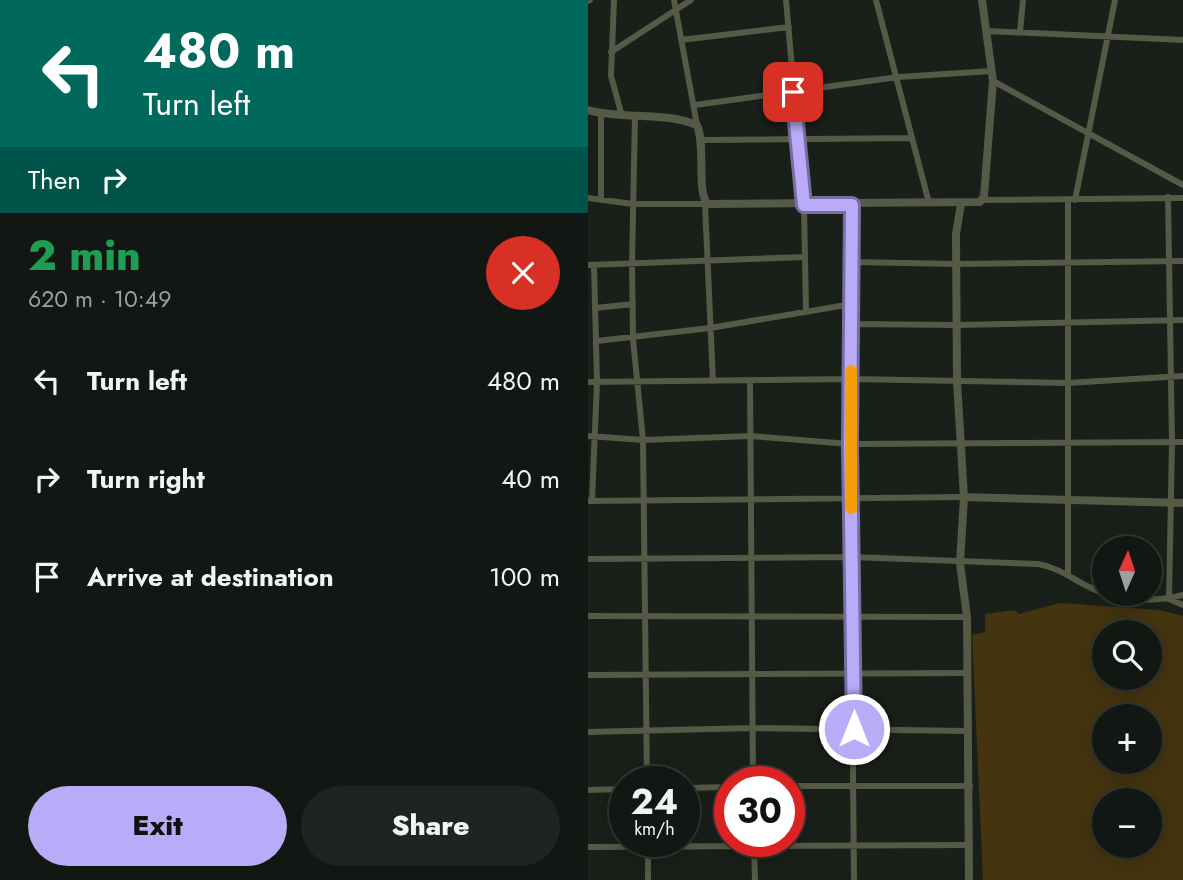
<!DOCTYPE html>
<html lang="en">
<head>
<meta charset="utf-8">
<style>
  body { margin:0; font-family:Jost,sans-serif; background:#202421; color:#f1f3f6; height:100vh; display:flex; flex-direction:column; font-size:26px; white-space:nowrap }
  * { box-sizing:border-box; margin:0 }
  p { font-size:23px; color:#9d9fa0 }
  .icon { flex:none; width:38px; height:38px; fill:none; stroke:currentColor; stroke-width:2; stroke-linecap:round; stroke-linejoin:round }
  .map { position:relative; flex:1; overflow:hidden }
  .details { display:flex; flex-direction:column; background:#131713; width:588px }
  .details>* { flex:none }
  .guide { background:#00695c; color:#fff; overflow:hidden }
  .needle { width:46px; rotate:3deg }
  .fabs { position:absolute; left:504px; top:536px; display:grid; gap:14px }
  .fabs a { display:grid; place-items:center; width:70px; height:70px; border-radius:50%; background:#131713; box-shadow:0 4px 18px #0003,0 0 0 2px #323633; font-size:35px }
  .speed { position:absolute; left:21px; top:766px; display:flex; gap:14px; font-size:35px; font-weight:700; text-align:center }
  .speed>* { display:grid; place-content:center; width:91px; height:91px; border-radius:50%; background:#131713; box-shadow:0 4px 18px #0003,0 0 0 2px #323633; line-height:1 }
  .speed small { font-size:18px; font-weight:400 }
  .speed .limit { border:10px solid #d22; background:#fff; color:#111 }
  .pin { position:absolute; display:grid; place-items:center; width:60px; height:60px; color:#fff; margin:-30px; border-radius:14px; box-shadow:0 4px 10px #0006 }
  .me { position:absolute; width:77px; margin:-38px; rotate:0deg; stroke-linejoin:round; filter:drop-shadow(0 0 5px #0008) }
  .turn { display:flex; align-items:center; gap:24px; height:147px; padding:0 28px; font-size:32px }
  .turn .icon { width:91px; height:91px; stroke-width:2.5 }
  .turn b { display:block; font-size:49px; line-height:60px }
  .then { display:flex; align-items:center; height:66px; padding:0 28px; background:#0003; gap:14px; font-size:26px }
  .round { display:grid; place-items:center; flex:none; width:74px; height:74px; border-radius:37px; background:#202421 }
  .headline { display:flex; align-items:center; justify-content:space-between; height:119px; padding:0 28px }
  h1 { font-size:42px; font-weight:800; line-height:52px; color:#1e9e55 }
  .button { display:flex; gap:14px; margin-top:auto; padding:14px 28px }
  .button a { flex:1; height:80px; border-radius:42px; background:#b9abf7; color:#111; font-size:28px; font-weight:800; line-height:80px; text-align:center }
  .button a+a { background:#202421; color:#f1f3f6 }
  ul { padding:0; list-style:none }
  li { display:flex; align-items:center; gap:21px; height:98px; padding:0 28px }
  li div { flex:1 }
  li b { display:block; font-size:26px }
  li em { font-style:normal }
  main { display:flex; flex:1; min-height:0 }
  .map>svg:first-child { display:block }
</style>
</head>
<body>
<main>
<section class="details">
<div class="guide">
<div class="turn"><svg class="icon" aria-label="left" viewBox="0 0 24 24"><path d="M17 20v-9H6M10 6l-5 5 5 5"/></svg><div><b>480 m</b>Turn left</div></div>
<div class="then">Then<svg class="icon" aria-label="right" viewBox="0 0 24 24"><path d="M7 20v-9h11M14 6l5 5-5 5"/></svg></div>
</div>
<div class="headline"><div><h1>2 min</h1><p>620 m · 10:49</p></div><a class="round" style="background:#d93025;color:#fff"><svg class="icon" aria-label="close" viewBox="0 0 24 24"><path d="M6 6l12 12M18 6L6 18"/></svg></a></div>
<ul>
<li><svg class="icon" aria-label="left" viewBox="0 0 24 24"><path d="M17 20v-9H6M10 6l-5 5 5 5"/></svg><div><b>Turn left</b></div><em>480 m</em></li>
<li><svg class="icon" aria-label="right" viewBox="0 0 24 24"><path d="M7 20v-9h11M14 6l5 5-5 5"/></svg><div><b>Turn right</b></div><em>40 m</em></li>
<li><svg class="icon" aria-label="arrive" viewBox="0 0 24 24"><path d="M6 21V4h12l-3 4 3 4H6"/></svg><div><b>Arrive at destination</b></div><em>100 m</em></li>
</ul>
<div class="button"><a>Exit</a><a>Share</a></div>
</section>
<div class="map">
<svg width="595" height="880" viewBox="0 0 595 880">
  <rect width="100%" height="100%" fill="#191f19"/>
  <!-- green -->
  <path fill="#443410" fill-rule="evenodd" d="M471 603 572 610 595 616V880H395L384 635 397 632V614L427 610 431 614ZM516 632H562V677H516ZM516 716H562V761H516ZM516 800H562V845H516Z"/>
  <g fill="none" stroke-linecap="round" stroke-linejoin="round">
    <!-- minor -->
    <path stroke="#565946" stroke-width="6" d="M26 0 23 76 34 116
      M86 0 109 125
      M198 0 216 205 218 312
      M288 0 341 203
      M0 1 2 0
      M399 31 595 40
      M432 32 435 0
      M93 40 201 27
      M23 52 103 0
      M405 81 595 185
      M107 105 310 77 404 71
      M13 114V200
      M47 118 44 264 45 339 55 440 59 782
      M113 140 324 138
      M580 197 584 442 581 599 595 605
      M0 198 45 204H117L125 381
      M395 200 595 198
      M487 200 527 0
      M264 205 262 444 266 880
      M265 262 368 264 595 261
      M0 265 217 257
      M7 308 45 304
      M264 324 369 325 595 320
      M9 341 122 328 264 304
      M162 381 165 782
      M0 382 263 379 479 383 595 376
      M0 436 55 440 163 436 262 444 595 442
      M0 501 376 497
      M4 501 9 382 6 265
      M0 559 264 557 450 564C469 567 483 578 499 586 527 601 565 603 595 595
      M480 575V200
      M0 616 379 617
      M0 675 380 673
      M0 732 165 728 381 731
      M201 786H382
      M96 788 142 787
      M0 790 37 789
      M60 842V880
      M166 842 167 880
      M0 847 382 845"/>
    <!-- tertiary -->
    <path stroke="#565946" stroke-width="8" d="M0 110C36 120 74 111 109 125 118 145 108 194 120 204L392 202 396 196 405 81 394 0
      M373 204 368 234 369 382 376 497 372 563 379 617 381 880
      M376 497 595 503"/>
  </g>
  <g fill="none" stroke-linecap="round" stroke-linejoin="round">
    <defs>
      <path id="route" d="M205 92 216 205H264L262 444 266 729"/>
    </defs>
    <!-- route casing -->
    <use href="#route" stroke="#786fa1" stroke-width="18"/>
    <!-- route -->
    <use href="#route" stroke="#b9abf7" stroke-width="12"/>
    <!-- slow -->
    <path stroke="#f59e0b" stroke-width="12" d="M263 371V508"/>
  </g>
</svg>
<div class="fabs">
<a><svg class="needle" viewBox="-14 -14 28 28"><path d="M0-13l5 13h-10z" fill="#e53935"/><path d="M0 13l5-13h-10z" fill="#9d9fa0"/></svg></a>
<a><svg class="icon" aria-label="search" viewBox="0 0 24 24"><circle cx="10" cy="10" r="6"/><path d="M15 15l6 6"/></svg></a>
<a>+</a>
<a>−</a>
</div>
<div class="speed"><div>24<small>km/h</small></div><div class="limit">30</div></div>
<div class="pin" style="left:205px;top:92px;background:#d93025"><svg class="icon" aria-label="arrive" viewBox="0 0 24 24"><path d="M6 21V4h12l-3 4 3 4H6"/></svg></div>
<svg class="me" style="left:266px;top:729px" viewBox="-20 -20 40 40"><circle r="17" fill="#b9abf7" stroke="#fff" stroke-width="3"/><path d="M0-11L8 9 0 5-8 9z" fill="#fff"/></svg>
</div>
</main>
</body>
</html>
